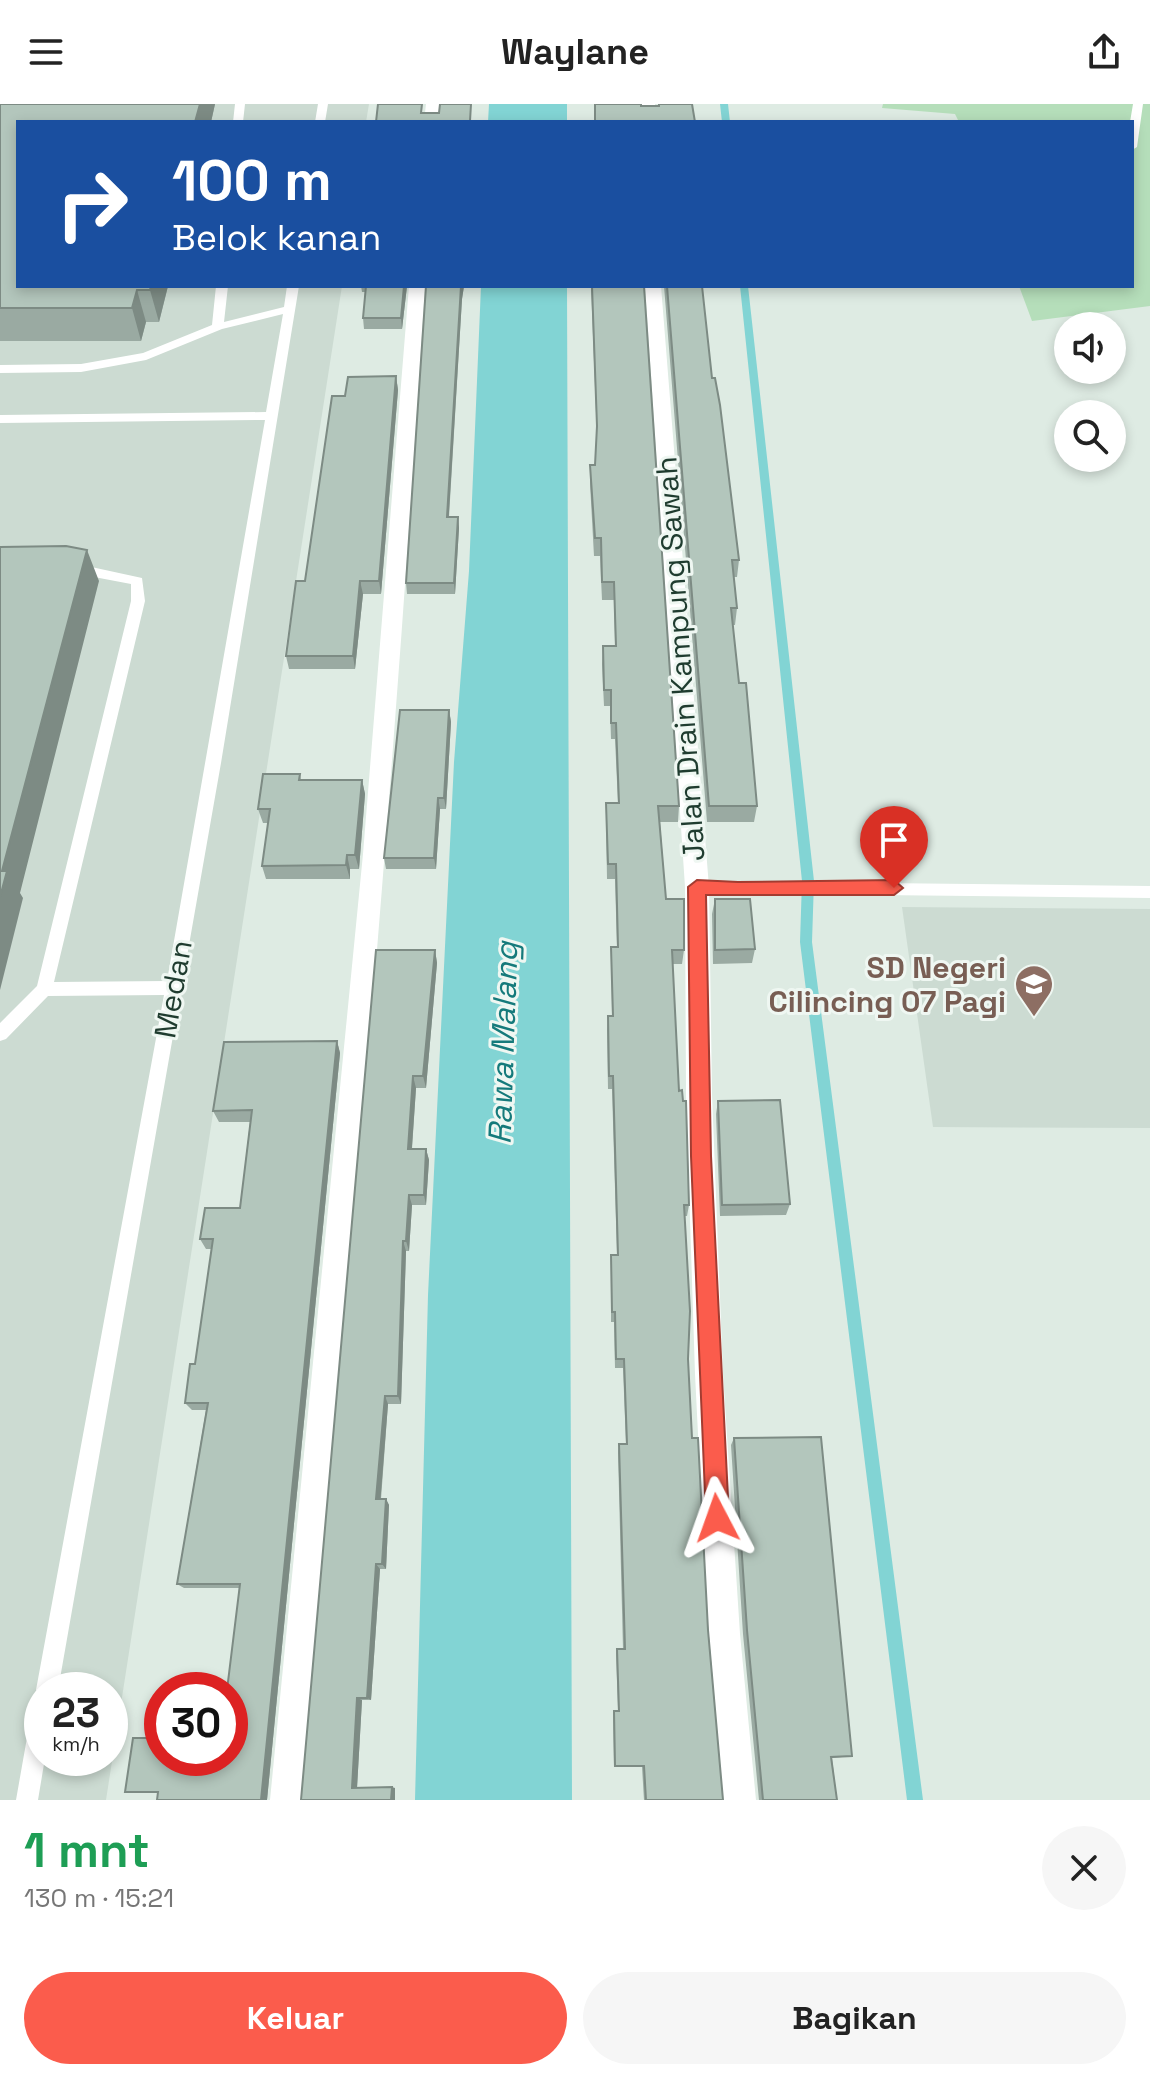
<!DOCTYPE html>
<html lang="id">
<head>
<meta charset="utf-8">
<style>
  body { margin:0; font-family:"Space Grotesk",sans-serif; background:#f6f6f6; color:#222; height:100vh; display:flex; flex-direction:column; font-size:30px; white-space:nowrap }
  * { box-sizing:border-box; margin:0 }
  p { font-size:26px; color:#767676 }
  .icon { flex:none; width:44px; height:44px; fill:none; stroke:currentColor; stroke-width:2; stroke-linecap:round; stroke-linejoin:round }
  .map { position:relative; height:1696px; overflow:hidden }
  .panel { display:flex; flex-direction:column; background:#fff; flex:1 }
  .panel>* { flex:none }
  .guide { position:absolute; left:16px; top:16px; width:1118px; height:168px; border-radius:0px; box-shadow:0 4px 12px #0003; background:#1a4fa0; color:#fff; overflow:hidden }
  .controls { position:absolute; left:1054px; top:208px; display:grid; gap:16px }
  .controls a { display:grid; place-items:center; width:72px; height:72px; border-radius:50%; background:#fff; box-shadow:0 4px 12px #0003; font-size:40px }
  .speed { position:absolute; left:24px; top:1568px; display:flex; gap:16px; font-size:40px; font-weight:700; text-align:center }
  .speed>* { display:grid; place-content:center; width:104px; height:104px; border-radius:50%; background:#fff; box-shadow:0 4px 12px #0003; line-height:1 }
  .speed small { font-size:20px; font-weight:400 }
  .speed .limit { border:12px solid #d22; background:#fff; color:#111 }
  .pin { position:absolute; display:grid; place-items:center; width:68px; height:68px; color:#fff; margin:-82px -34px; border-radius:50% 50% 50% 0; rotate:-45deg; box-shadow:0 0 8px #0007 }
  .pin .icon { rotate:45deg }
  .me { position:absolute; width:88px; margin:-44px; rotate:356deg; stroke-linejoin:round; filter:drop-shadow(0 0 6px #0008) }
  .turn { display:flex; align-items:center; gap:28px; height:168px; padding:0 24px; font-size:36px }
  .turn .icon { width:104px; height:104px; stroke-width:2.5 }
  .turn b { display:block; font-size:56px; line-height:68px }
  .round { display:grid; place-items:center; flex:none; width:84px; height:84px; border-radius:42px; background:#f6f6f6 }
  .overview { display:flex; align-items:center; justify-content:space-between; height:136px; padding:0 24px }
  h1 { font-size:48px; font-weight:800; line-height:60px; color:#1e9e55 }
  .cta { display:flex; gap:16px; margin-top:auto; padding:16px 24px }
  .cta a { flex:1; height:92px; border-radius:48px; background:#fb5c4c; color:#fff; font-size:32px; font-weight:800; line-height:92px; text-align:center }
  .cta a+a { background:#f6f6f6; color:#222 }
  header { display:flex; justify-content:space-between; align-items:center; height:104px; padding:0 24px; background:#fff; font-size:36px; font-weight:800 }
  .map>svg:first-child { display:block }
</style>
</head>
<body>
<header><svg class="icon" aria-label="menu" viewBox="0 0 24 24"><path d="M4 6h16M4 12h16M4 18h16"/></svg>Waylane<svg class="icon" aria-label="share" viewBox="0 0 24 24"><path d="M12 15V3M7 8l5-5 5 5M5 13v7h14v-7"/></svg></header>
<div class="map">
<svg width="1150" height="1696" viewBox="0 0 1150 1696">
  <rect width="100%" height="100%" fill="#deebe3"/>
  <!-- built -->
  <path fill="#ccdbd2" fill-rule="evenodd" d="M0 0H369L366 18H18V182H342L106 1696H0ZM42 1586H110V1654H42Z
    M902 803 1150 805V1024L933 1023Z"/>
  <!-- green -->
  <path fill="#b5deba" d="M883 0H1150V202L1032 217 1019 182H1132V18H959L955 10 882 4Z"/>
  <!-- water -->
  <path fill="#82d4d4" d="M489 0H567V18H488Z
    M481 182H567L572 1696H415L428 1191 454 658 469 467Z"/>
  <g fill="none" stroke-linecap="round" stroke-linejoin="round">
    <!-- stream -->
    <path fill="#82d4d4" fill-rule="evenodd" d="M720 0H728L730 18H722Z
      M740 182H748L814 777 812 838 923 1696H907L800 838 802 777Z"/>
    <!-- service -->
    <path fill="#fff" fill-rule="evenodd" d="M235 0H245L243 18H233Z
      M318 0H328L325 18H315Z
      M1133 0H1143L1137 43 1132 46 1130 18Z
      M216 182H228L224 218 284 203 287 182H299L221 659 58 1586H42V1595L36 1586 164 891 48 892 6 935 0 937V919L37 882 131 497V480L73 469 66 464 73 459 142 474 145 497 54 878 167 877 265 316 0 319V311L266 308 283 210 222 225 146 256 81 268 0 269V261L81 260 143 249 212 221Z
      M697 777 1150 782V794L697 789 692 788 689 783 692 778Z
      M42 1600V1654H45L38 1696H16L31 1611 34 1603Z"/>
    <!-- minor -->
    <path fill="#fff" fill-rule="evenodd" d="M426 0H440L438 18H424Z
      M641 0H655L656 18H642Z
      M409 182H425C394 687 348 1192 304 1696H270L363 750Z
      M645 182H661L709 783 712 990 723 1270 740 1530 756 1696H722L708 1530 695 1270 686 990 685 783Z"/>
  </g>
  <!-- wall -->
  <path fill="#9aaaa2" d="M0 0H215L211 18H18L168 182 159 218H146L141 237H0Z
    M361 182H407L402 225H364L363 214 365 188H362Z
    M426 182H464L462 195 449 413H458L459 424 455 490H407L406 479Z
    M591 182H644L679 702 678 718H660L666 795 684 846 682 860H672L679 987 689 1101 687 1112H684L688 1255 692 1334 723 1696H644L642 1663H614L613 1609 614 1607H618L616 1549 617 1545H623L618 1348 619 1340H626L623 1264H615L614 1218H611V1151H617L612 985H608L607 926 608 912H612L611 843H617L615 775H607L606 715V699H618L615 635H611L610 602H604L602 560 603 542H615L614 496H602L600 452H594L590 379V361H595L597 334Z
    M664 182H702L712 274 739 456 737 473H734L737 504 735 521H733L739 579 757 702 754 718H707Z
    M396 272 398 286 381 490H363L355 565H289L286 552 305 477 345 292Z
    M449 606 451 618 446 705H440L436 765H386L384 754Z
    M300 670 301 676H362L365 690 359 765H350V775H266L262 762 268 719H263L258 705Z
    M715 795 755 845 752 859 713 860 712 810Z
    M376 846H435L437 859 426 984H416L412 1045H426L429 1056 426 1101H412L409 1147H406L401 1300H388L381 1395H386L389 1401 386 1465H380L371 1596H362L357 1684H395V1696H301Z
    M337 937 340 949 267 1696H157L230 1654 239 1484H184L177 1480 206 1306H192L185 1299 195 1260 212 1145H206L200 1135 240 1104 250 1018H219L213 1007Z
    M718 997 790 1100 786 1111 720 1112 716 1010Z
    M734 1334 852 1652 832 1654 837 1696H759L743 1530 731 1341Z"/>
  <!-- shaded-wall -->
  <path fill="#7d8b84" d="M200 0H215L211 18H195Z
    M151 182H168L159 218 150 186Z
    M404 182H407L402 225 401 214Z
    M461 182H464L462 195 448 424 447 413Z
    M137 186 146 218 141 237 132 204Z
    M396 272 398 286 381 490 379 477Z
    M458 413 459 424 455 490 454 479Z
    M87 446 99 477 20 789 23 794 0 886V793L2 767Z
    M360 477 363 490 355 565 353 552Z
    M449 606 451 618 446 705 444 694Z
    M362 676 365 690 359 765 355 751Z
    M438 694 440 705 436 765 434 754Z
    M347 751 350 765V775L346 761Z
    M435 846 437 859 426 984 423 972Z
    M337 937 340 949 267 1696H261Z
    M413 972 416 984 411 1056 408 1045Z
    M426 1045 429 1056 426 1101 424 1091Z
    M409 1091 412 1101 409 1147 406 1137Z
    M403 1137 406 1147 401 1300 398 1292Z
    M385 1292 388 1300 380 1401 376 1395Z
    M386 1395 389 1401 386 1465 382 1460Z
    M376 1460 380 1465 371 1596 367 1594Z
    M357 1594 362 1596 357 1684H352Z
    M392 1683 395 1684V1696H391Z"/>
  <!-- building -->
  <path fill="#b3c6bc" stroke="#7d8b84" stroke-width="2" d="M0 0H200L195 18H18V182H151L150 186H137L132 204H0Z
    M378 0H422L421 9H439L440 0H471L470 17 376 18Z
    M595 0H641V2H659V0H692L695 18H595Z
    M366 182H404L401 214H363Z
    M426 182H461L447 413H458L454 479H406Z
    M592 182H644L679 702H658L666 795H684V846H672L679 987 682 986 683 997H686L689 1101H684L690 1207 688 1255 692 1334H698L708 1526 723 1696H646L644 1662H615L614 1607H619L617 1545H625L619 1340H627L624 1255H616L615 1208H612L611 1151H618L613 972H609L608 912H613L611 843H618L616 760H608L606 699H619L616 619H611V586H604L603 542H616L614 478H602L601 434H595L590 361H595L597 322Z
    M667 182H702L712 274H715L720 301 739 456H732L737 504H731L739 579H746L757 702H709Z
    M396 272 379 477H360L353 552H286L296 477H305L332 292H345L348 273Z
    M66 442 87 446 2 767H7L0 793V443Z
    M400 606H449L444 694H438L434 754H384Z
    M263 670H300L299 676H362L355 751H347L346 761 262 762 270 705H258Z
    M715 795H750L755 845 715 846Z
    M376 846H435L423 972H413L408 1045H426L424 1091H409L406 1137H403L398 1292H385L376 1395H386L382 1460H376L367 1594H357L352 1684 392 1683 391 1696H301Z
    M337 937 261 1696H157L158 1688H125L133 1634H160L162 1617V1654H230V1586H227L240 1480H177L208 1299H185L190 1260H195L213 1135H200L205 1104H240L252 1006 213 1007 224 938Z
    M780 996 790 1100 722 1101 718 997Z
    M821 1333 852 1652 831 1653 837 1696H763L747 1526 734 1334Z"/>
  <!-- route -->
  <path fill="#fb5c4c" stroke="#a33c31" stroke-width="2" d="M697 776 738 778 894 776 903 784 894 791H706L711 1052 729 1414 725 1422 717 1426 709 1422 706 1414 691 1052 688 783Z"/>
  <!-- icons -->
  <defs>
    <symbol id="school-pin" viewBox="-11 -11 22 30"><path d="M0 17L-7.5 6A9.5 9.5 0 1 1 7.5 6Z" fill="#8d6e63" stroke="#eff7f2"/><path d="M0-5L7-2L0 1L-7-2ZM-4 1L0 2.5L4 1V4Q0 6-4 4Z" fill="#fff"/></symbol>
  </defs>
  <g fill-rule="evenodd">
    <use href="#school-pin" x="1012" y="858" width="44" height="60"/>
  </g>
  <g text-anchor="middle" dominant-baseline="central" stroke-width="6" stroke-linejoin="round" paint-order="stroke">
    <!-- street labels -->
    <g font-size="30" fill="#1f3c2f" stroke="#eff7f2">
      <text transform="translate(680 555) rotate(-94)">Jalan Drain Kampung Sawah</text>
      <text transform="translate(173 885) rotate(-80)">Medan</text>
    </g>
    <!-- education labels -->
    <g font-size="30" font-weight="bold" fill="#785e54" stroke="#eff7f2" text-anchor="end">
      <text x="1006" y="863">SD Negeri<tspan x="1006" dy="34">Cilincing 07 Pagi</tspan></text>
    </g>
    <!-- water labels -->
    <g font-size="32" font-style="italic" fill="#157a7b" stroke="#eff7f2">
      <text transform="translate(503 939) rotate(-88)">Rawa Malang</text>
    </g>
  </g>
</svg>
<div class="controls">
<a><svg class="icon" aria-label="sound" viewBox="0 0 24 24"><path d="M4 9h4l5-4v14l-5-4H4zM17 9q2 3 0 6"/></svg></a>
<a><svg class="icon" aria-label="search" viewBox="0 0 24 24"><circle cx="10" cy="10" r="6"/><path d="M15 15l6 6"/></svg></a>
</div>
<div class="speed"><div>23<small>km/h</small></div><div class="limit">30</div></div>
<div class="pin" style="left:894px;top:784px;background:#d93025"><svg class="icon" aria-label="arrive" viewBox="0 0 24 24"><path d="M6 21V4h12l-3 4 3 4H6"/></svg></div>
<svg class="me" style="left:717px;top:1414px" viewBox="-20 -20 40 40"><path d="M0-17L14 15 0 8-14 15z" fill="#fb5c4c" stroke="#fff" stroke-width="4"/></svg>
<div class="guide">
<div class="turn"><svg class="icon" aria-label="right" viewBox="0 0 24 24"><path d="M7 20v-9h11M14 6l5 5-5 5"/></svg><div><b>100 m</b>Belok kanan</div></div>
</div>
</div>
<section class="panel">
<div class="overview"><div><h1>1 mnt</h1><p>130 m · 15:21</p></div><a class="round"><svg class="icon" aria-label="close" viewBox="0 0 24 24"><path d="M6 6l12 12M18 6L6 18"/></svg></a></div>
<div class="cta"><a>Keluar</a><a>Bagikan</a></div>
</section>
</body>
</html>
